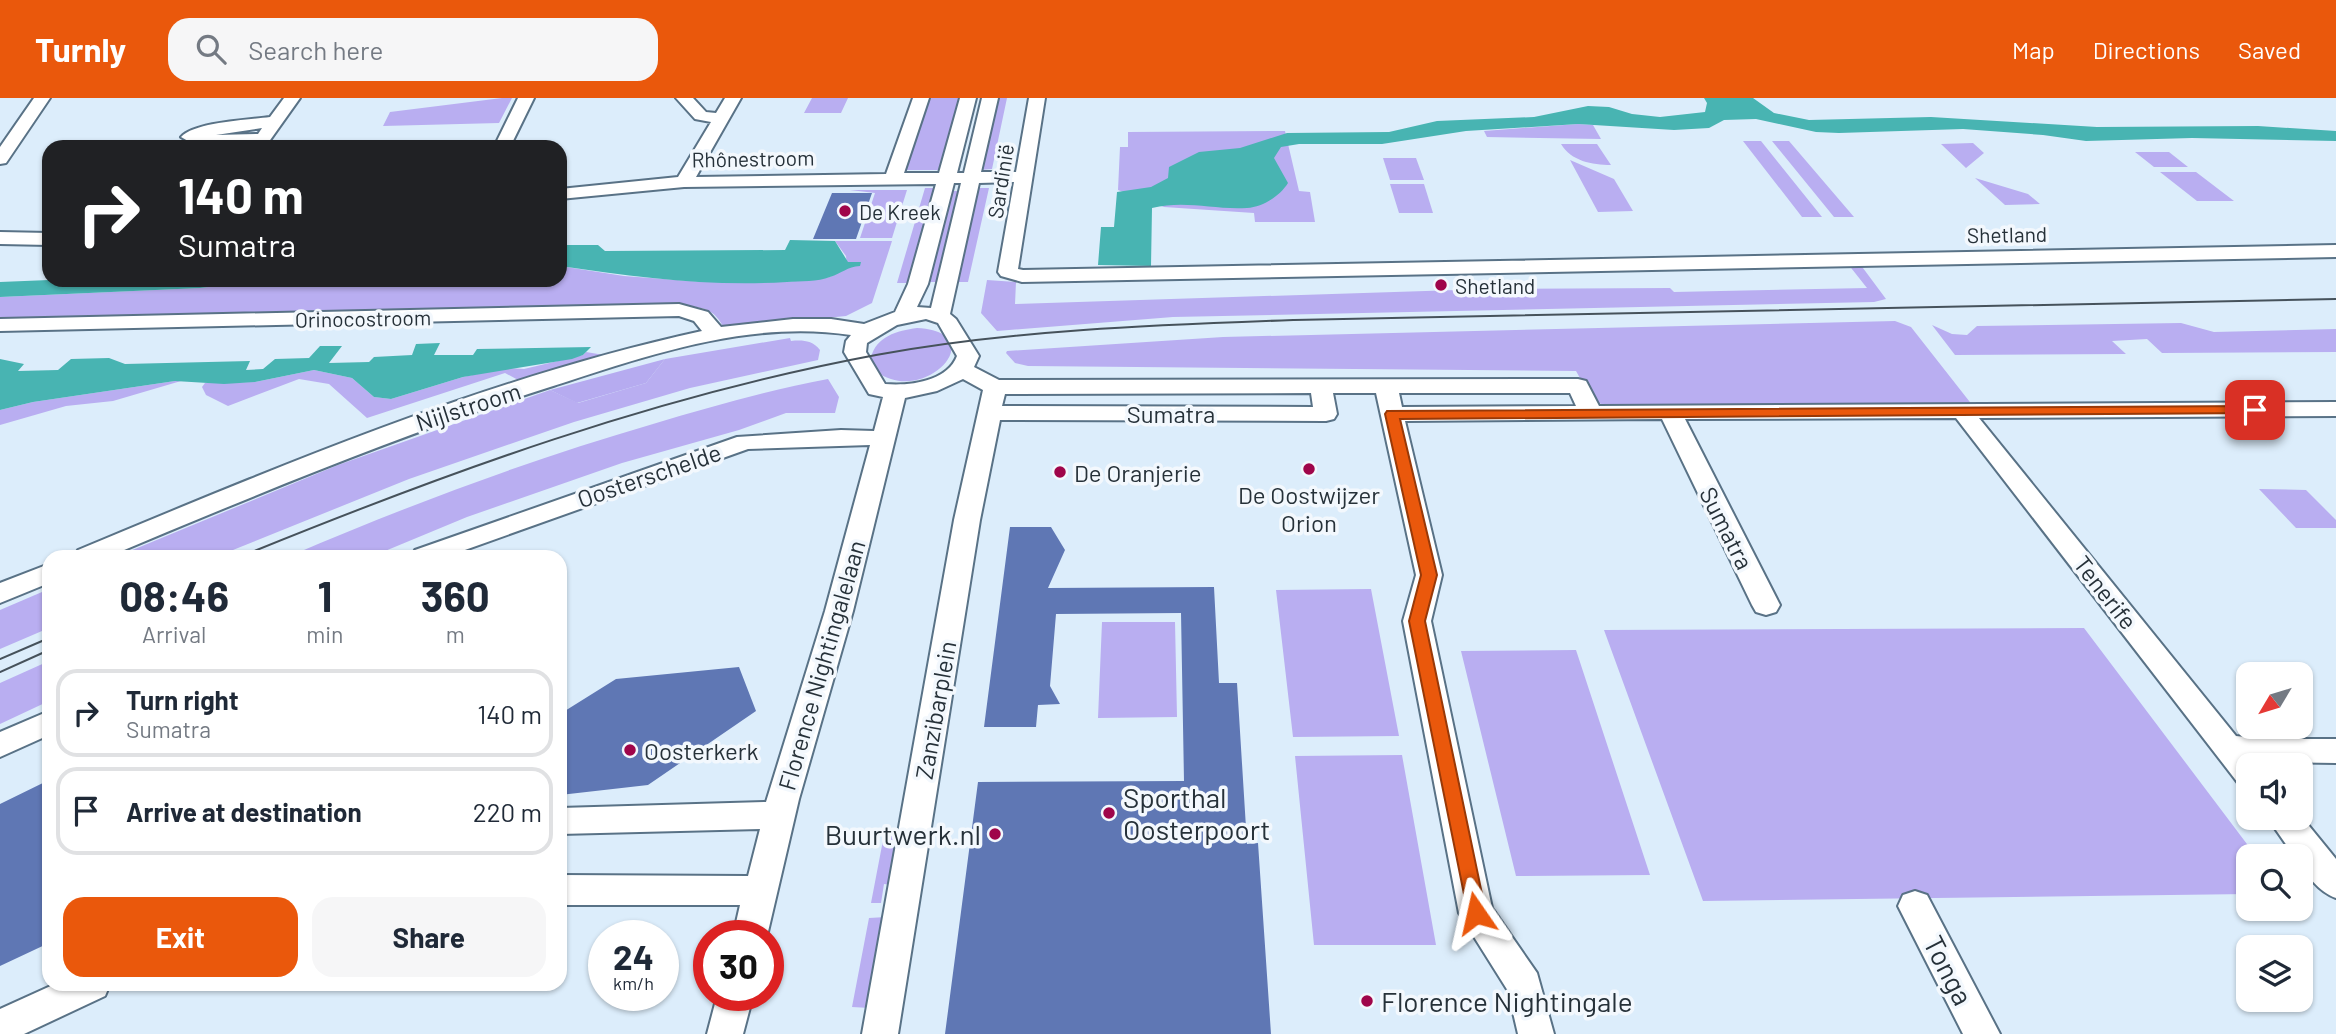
<!DOCTYPE html>
<html lang="en">
<head>
<meta charset="utf-8">
<style>
  body { margin:0; font-family:Barlow,sans-serif; background:#f6f6f7; color:#1f2937; height:100vh; display:flex; flex-direction:column; font-size:26px; white-space:nowrap }
  * { box-sizing:border-box; margin:0 }
  p { font-size:23px; color:#747a83 }
  .icon { flex:none; width:38px; height:38px; fill:none; stroke:currentColor; stroke-width:2; stroke-linecap:round; stroke-linejoin:round }
  .map { position:relative; flex:1; overflow:hidden }
  .sheet { position:absolute; left:42px; top:452px; width:525px; height:441px; display:flex; flex-direction:column; background:#fff; border-radius:21px; box-shadow:0 2px 5px #0004 }
  .sheet>* { flex:none }
  .guide { position:absolute; left:42px; top:42px; width:525px; height:147px; border-radius:21px; box-shadow:0 2px 5px #0004; background:#202124; color:#fff; overflow:hidden }
  .needle { width:46px; rotate:232deg }
  .fabs { position:absolute; left:2236px; top:564px; display:grid; gap:14px }
  .fabs a { display:grid; place-items:center; width:77px; height:77px; border-radius:14px; background:#fff; box-shadow:0 2px 5px #0004; font-size:35px }
  .speed { position:absolute; left:588px; top:822px; display:flex; gap:14px; font-size:35px; font-weight:700; text-align:center }
  .speed>* { display:grid; place-content:center; width:91px; height:91px; border-radius:50%; background:#fff; box-shadow:0 2px 5px #0004; line-height:1 }
  .speed small { font-size:18px; font-weight:400 }
  .speed .limit { border:10px solid #d22; background:#fff; color:#111 }
  .pin { position:absolute; display:grid; place-items:center; width:60px; height:60px; color:#fff; margin:-30px; border-radius:14px; box-shadow:0 4px 10px #0006 }
  .me { position:absolute; width:77px; margin:-38px; rotate:349deg; stroke-linejoin:round; filter:drop-shadow(0 0 5px #0008) }
  .turn { display:flex; align-items:center; gap:24px; height:147px; padding:0 21px; font-size:32px }
  .turn .icon { width:91px; height:91px; stroke-width:2.5 }
  .turn b { display:block; font-size:49px; line-height:60px }
  .eta { display:flex; justify-content:space-evenly; align-items:center; height:119px; text-align:center }
  .eta b { font-size:42px; font-weight:700; line-height:49px }
  .primary-button { display:flex; gap:14px; margin-top:auto; padding:14px 21px }
  .primary-button a { flex:1; height:80px; border-radius:21px; background:#ea580c; color:#fff; font-size:28px; font-weight:700; line-height:80px; text-align:center }
  .primary-button a+a { background:#f6f6f7; color:#1f2937 }
  ul { padding:0; list-style:none }
  li { display:flex; align-items:center; gap:21px; height:88px; margin:0 14px 10px; padding:0 7px; border:4px solid #e0e1e3; border-radius:21px }
  li div { flex:1 }
  li b { display:block; font-size:26px }
  li em { font-style:normal }
  header { display:flex; align-items:center; gap:42px; box-sizing:border-box; height:98px; padding:0 35px; background:#ea580c; color:#fff }
  header strong { font-size:33px }
  nav { display:flex; gap:38px; margin-inline-start:auto; font-size:24px }
  .search { width:490px; height:63px; background:#f6f6f7; display:flex; align-items:center; gap:18px; box-sizing:border-box; padding:0 24px; border-radius:21px; color:#747a83; font-size:26px }
  .map>svg:first-child { display:block }
</style>
</head>
<body>
<header>
<strong>Turnly</strong>
<div class="search"><svg class="icon" aria-label="search" viewBox="0 0 24 24"><circle cx="10" cy="10" r="6"/><path d="M15 15l6 6"/></svg>Search here</div>
<nav><a>Map</a><a>Directions</a><a>Saved</a></nav>
</header>
<div class="map">
<svg width="2336" height="936" viewBox="0 0 2336 936">
  <rect width="100%" height="100%" fill="#dcedfb"/>
  <!-- green -->
  <path fill="#b9aef1" d="M502 0H512L499 25 383 28 390 14Z
    M812 0H848L841 15H804Z
    M927 0H962L942 72H904Z
    M995 0H1007L992 71 979 72Z
    M1578 26 1593 27 1601 41 1487 39 1484 33Z
    M1285 33 1299 93 1310 94 1315 124H1255L1254 115 1164 109 1118 92 1120 49H1128V34Z
    M1743 43H1761L1822 119H1802Z
    M1772 43H1789L1854 119H1834Z
    M1973 45 1984 55 1966 70 1941 46Z
    M1561 46H1597L1611 67C1592 67 1571 63 1561 46Z
    M2135 54H2169L2188 69H2154Z
    M1383 60H1416L1424 82H1390Z
    M1570 62 1614 81 1633 113 1598 114Z
    M2160 74H2196L2234 103H2197Z
    M1975 80 2028 96 2040 106 2005 107Z
    M1390 86H1424L1433 115H1399Z
    M925 90H935L910 185H897Z
    M976 90H989L968 184H953Z
    M850 92H907L892 140H860L875 95Z
    M951 93H960L938 184H927Z
    M835 143H892L872 205 846 218 724 230C715 213 707 210 688 208L0 222V199L200 190 265 182H560V168L624 178 704 184H786L830 179 847 169 846 158Z
    M1848 166H1860L1886 201 1874 204 1173 219 997 233 981 215 987 182 1016 184 1015 206 1488 191 1670 190 1674 194 1867 190Z
    M1895 223 1911 229 1973 308 1616 310C1590 306 1588 294 1576 273L1028 268 1015 265 1006 255 1007 253 1223 239Z
    M2181 225 2214 234 2336 231V254L2162 255 2147 241 2112 243 2126 256 1955 257 1932 227 1952 236 1967 237 1977 228Z
    M917 230C994 234 925 309 877 274L871 260C876 238 897 233 917 230Z
    M790 240 791 243C802 242 812 242 820 252L818 262 690 290 574 324 409 381 218 458H118L338 367 550 292 578 305 646 285 665 261Z
    M586 254 604 257 520 283 505 275 367 320 329 286 299 281 228 308 206 297 202 289 205 285 255 284 314 272 352 280 374 299 391 301 463 279 506 270 524 271 583 257Z
    M828 281 839 299 835 315H786L739 332 622 365 467 419 373 458H290C409 407 529 362 653 326 710 309 769 292 828 281Z
    M175 283H181L113 303 66 308 0 327V312L33 304Z
    M2259 391 2306 392 2336 422V430H2296Z
    M49 491V530L0 551V512Z
    M1371 491 1399 638 1293 639 1276 492Z
    M1102 524H1175L1177 619 1098 620Z
    M2084 530 2256 758H2249V796L1703 803 1604 532Z
    M1576 552 1650 777 1516 778 1461 553Z
    M49 563V603L0 626V585Z
    M1402 657 1436 847H1314L1295 658Z
    M884 737H901L892 787 884 786 881 805H871Z
    M886 819 870 910 852 909 869 820Z"/>
  <!-- forest -->
  <path fill="#b6abf0" d="M665 261 646 285 577 305 550 292Z"/>
  <!-- water -->
  <path fill="#48b4b2" d="M1704 0H1753L1774 15 1809 22 1931 19 2097 29 2258 28 2336 33V43L2192 40 2086 43 2043 37 1963 31 1839 35 1816 34 1756 21 1724 22 1709 30 1674 32 1578 26 1466 33 1382 46H1299L1281 49 1274 60 1288 85C1280 98 1263 109 1247 110 1213 112 1186 102 1152 110L1151 168 1098 167 1101 129H1114L1117 94 1151 89 1168 80 1169 69 1199 54 1240 50 1287 35 1389 34 1437 23 1534 19 1588 8 1609 9 1632 16 1660 19 1705 14 1707 5Z
    M790 142 835 143 848 164H861L860 168C847 169 842 175 830 179 818 184 800 183 787 184 711 189 635 179 560 168V147H598L605 153 785 152Z
    M49 182H265L200 190 0 199V184Z
    M440 245 434 257H473L477 251 591 249 583 257 572 261 463 279 391 301 374 299 352 280 314 272 255 284 224 286 175 283 33 304 0 312V261L24 266 18 273 58 272 71 261 109 260 125 266 250 263 246 272 263 271 275 261 309 260 320 248H342L329 265 369 264 374 259 412 257 416 246Z"/>
  <!-- building -->
  <path fill="#5f77b4" d="M832 95H872L856 141H813Z
    M1010 429H1051L1065 452 1048 490 1214 489 1219 585H1237L1247 746 1258 745 1271 936H945L978 684 1184 683 1181 515 1056 516 1050 588 1060 606 1038 607 1036 629H984Z
    M739 569 756 613 648 687 560 697V616L616 581Z
    M49 682V845L0 868V706Z"/>
  <g fill="none" stroke-linecap="round" stroke-linejoin="round">
    <defs>
      <path id="minor" d="M34 0H50L6 65 0 66V49Z
        M284 0H300L268 45 195 47 181 39C195 24 248 22 270 19ZM262 30 258 36 216 37Z
        M518 0H534L510 49H494Z
        M676 0H693L706 14 716 15 725 0H741L696 79 886 76 913 0H929L904 75H939L960 0H976L957 75H964L982 0H998L981 74H1016L1029 0H1045L1018 171 1023 172 2336 147V159L1022 184 1001 178 998 174 1014 84 979 85 950 216 956 221 979 258 974 269 999 282 1578 281 1586 283 1599 308 2336 304V318L1979 320 2236 638 2265 641H2336V665L2257 664 2260 667H2249V688L2238 685 1956 320 1685 321 1780 507 1776 514 1766 517 1756 514 1752 507 1662 321 1405 323 1442 477 1431 523 1492 810 1537 875 1554 936H1518L1508 893 1459 815 1403 523 1416 477 1376 295H1333L1337 316 1334 321 1326 323 1000 322 980 422 898 936H862L954 422 983 292 963 281 937 293 905 300 853 513 799 701 767 838H733L740 807H560V777L748 778 760 731 560 736V710L766 704 825 513 870 347 748 351 448 458H411L415 452 737 339 841 332 874 333 883 299 869 296 844 254 846 243 851 237C750 221 646 258 550 289 400 337 255 397 110 458H74L78 452C280 368 487 280 702 233L694 223 679 218 0 233V221L679 206 708 214 721 229 793 221H831L864 226 895 214 908 186 936 86 684 89 560 101V91L678 79 711 24 695 21ZM954 85H961L931 210 917 209 928 186ZM926 221 938 225 957 258C947 284 909 288 885 286L866 254 867 245 897 227ZM1311 295 1313 309 1002 308 1005 296ZM1399 295H1570L1576 308 1402 309Z
        M0 134 49 135V147L0 146Z
        M49 466V485L0 505V485Z
        M49 613V637L0 659V634Z
        M2301 718 2336 761V800C2321 795 2301 775 2301 758H2294L2267 719Z
        M1915 793 1927 797 2000 936H1963L1898 808 1903 797Z
        M55 886H110L105 898 24 936H0V911Z
        M717 898H753L743 936H707Z"/>
    </defs>
    <!-- minor casing -->
    <use href="#minor" stroke="#597286" stroke-width="4"/>
    <!-- minor -->
    <use href="#minor" fill="#fff" fill-rule="evenodd"/>
    <!-- tram -->
    <path stroke="#46525b" stroke-width="2" d="M242 458C448 374 656 298 876 257 1013 232 1154 227 1294 222L2336 201
      M0 561 49 540
      M0 574 49 552"/>
  </g>
  <!-- route -->
  <path fill="#ea580c" stroke="#983908" stroke-width="2" d="M2255 308 2260 309V315L1400 321 1437 477 1425 523 1486 815 1483 821 1476 824 1469 821 1409 523 1421 477 1385 316 1387 313Z"/>
  <!-- markers -->
  <g fill="#9f054a" stroke="#f3f8fd" stroke-width="2.5">
    <circle cx="845" cy="113" r="7"/>
    <circle cx="1441" cy="187" r="7"/>
    <circle cx="1309" cy="371" r="7"/>
    <circle cx="1060" cy="374" r="7"/>
    <circle cx="630" cy="652" r="7"/>
    <circle cx="1109" cy="715" r="7"/>
    <circle cx="995" cy="736" r="7"/>
    <circle cx="1367" cy="903" r="7"/>
  </g>
  <g text-anchor="middle" dominant-baseline="central" stroke-width="7" stroke-linejoin="round" paint-order="stroke">
    <!-- far-street labels -->
    <g font-size="21" fill="#263139" stroke="#f3f8fd">
      <text transform="translate(753 60) rotate(-1)">Rhônestroom</text>
      <text transform="translate(1000 83) rotate(-81)">Sardinië</text>
      <text transform="translate(2007 136) rotate(-1)">Shetland</text>
      <text transform="translate(363 220) rotate(-1)">Orinocostroom</text>
    </g>
    <!-- far-poi labels -->
    <g font-size="21" fill="#263139" stroke="#f3f8fd" text-anchor="start">
      <text x="859" y="113">De Kreek</text>
      <text x="1455" y="187">Shetland</text>
    </g>
    <!-- street labels -->
    <g font-size="24" fill="#263139" stroke="#f3f8fd">
      <text transform="translate(468 308) rotate(-18)">Nijlstroom</text>
      <text x="1171" y="315">Sumatra</text>
      <text transform="translate(649 377) rotate(-19)">Oosterschelde</text>
      <text transform="translate(1727 430) rotate(63)">Sumatra</text>
      <text transform="translate(2106 494) rotate(52)">Tenerife</text>
      <text transform="translate(821 567) rotate(-74)">Florence Nightingalelaan</text>
      <text transform="translate(935 612) rotate(-80)">Zanzibarplein</text>
    </g>
    <!-- poi labels -->
    <g font-size="24" fill="#263139" stroke="#f3f8fd" text-anchor="start">
      <text x="1074" y="374">De Oranjerie</text>
      <text x="1309" y="396" text-anchor="middle">De Oostwijzer<tspan x="1309" dy="28">Orion</tspan></text>
      <text x="644" y="652">Oosterkerk</text>
    </g>
    <!-- near-poi labels -->
    <g font-size="28" fill="#263139" stroke="#f3f8fd" text-anchor="start">
      <text x="1123" y="699">Sporthal<tspan x="1123" dy="32">Oosterpoort</tspan></text>
      <text x="981" y="736" text-anchor="end">Buurtwerk.nl</text>
      <text x="1381" y="903">Florence Nightingale</text>
    </g>
    <!-- near-street labels -->
    <g font-size="28" fill="#263139" stroke="#f3f8fd">
      <text transform="translate(1949 872) rotate(63)">Tonga</text>
    </g>
  </g>
</svg>
<div class="fabs">
<a><svg class="needle" viewBox="-14 -14 28 28"><path d="M0-13l5 13h-10z" fill="#e53935"/><path d="M0 13l5-13h-10z" fill="#747a83"/></svg></a>
<a><svg class="icon" aria-label="sound" viewBox="0 0 24 24"><path d="M4 9h4l5-4v14l-5-4H4zM17 9q2 3 0 6"/></svg></a>
<a><svg class="icon" aria-label="search" viewBox="0 0 24 24"><circle cx="10" cy="10" r="6"/><path d="M15 15l6 6"/></svg></a>
<a><svg class="icon" aria-label="layers" viewBox="0 0 24 24"><path d="M12 4l9 5-9 5-9-5zM3 14l9 5 9-5"/></svg></a>
</div>
<div class="speed"><div>24<small>km/h</small></div><div class="limit">30</div></div>
<div class="pin" style="left:2255px;top:312px;background:#d93025"><svg class="icon" aria-label="arrive" viewBox="0 0 24 24"><path d="M6 21V4h12l-3 4 3 4H6"/></svg></div>
<svg class="me" style="left:1476px;top:815px" viewBox="-20 -20 40 40"><path d="M0-17L14 15 0 8-14 15z" fill="#ea580c" stroke="#fff" stroke-width="4"/></svg>
<div class="guide">
<div class="turn"><svg class="icon" aria-label="right" viewBox="0 0 24 24"><path d="M7 20v-9h11M14 6l5 5-5 5"/></svg><div><b>140 m</b>Sumatra</div></div>
</div>
<section class="sheet">
<div class="eta">
<div><b>08:46</b><p>Arrival</p></div>
<div><b>1</b><p>min</p></div>
<div><b>360</b><p>m</p></div>
</div>
<ul>
<li><svg class="icon" aria-label="right" viewBox="0 0 24 24"><path d="M7 20v-9h11M14 6l5 5-5 5"/></svg><div><b>Turn right</b><p>Sumatra</p></div><em>140 m</em></li>
<li><svg class="icon" aria-label="arrive" viewBox="0 0 24 24"><path d="M6 21V4h12l-3 4 3 4H6"/></svg><div><b>Arrive at destination</b></div><em>220 m</em></li>
</ul>
<div class="primary-button"><a>Exit</a><a>Share</a></div>
</section>
</div>
</body>
</html>
